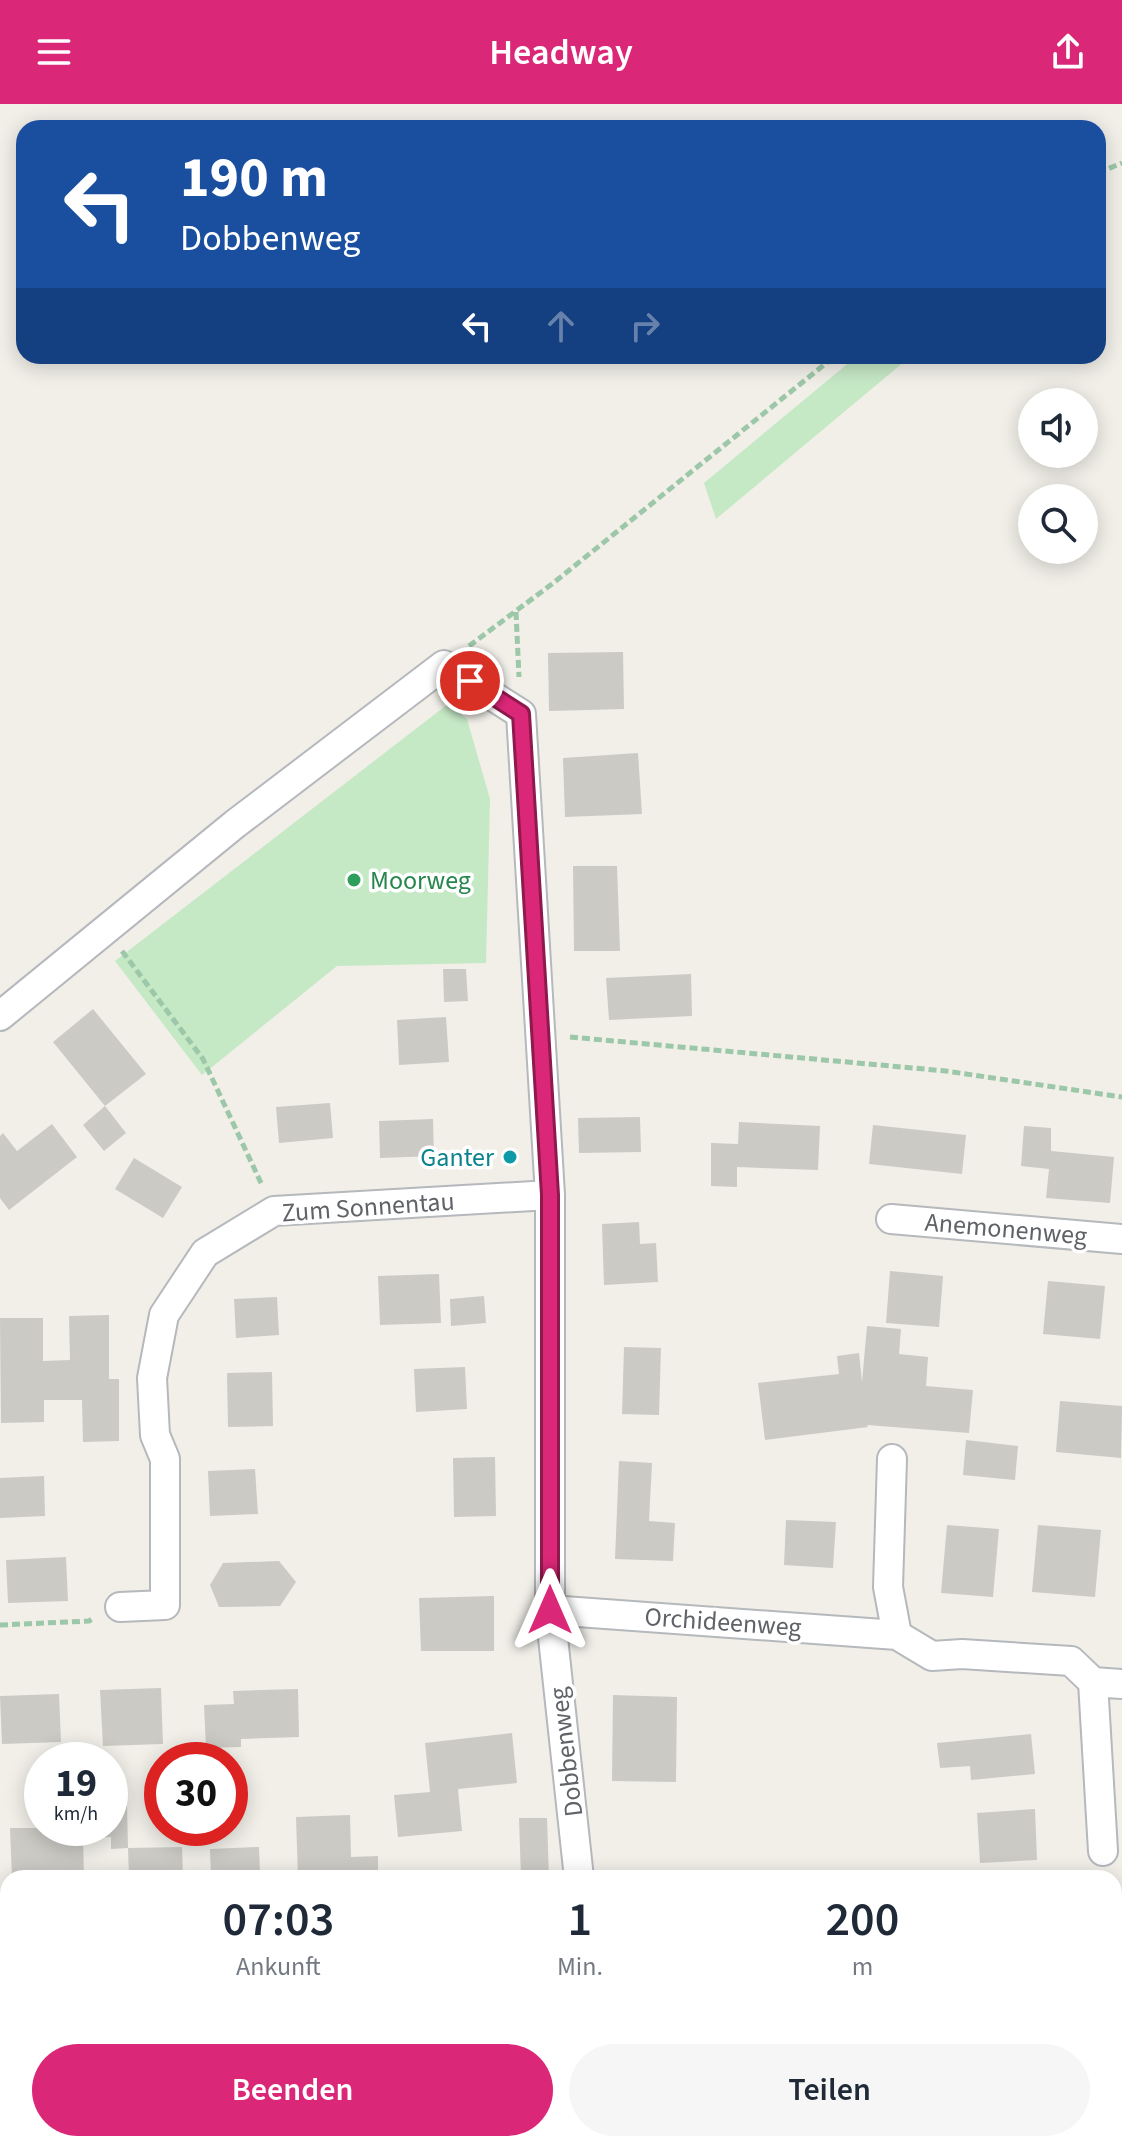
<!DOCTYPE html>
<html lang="de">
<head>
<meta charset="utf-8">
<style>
  body { margin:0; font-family:"Source Sans 3",sans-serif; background:#f6f6f7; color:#1f2937; height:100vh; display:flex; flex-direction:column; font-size:30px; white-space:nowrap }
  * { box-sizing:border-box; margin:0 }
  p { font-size:26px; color:#747a83 }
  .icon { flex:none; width:44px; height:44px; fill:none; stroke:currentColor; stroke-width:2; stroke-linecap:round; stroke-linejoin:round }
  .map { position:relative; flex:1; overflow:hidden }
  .side { position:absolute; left:0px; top:1766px; width:1122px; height:282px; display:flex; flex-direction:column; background:#fff; border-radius:24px 24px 0 0; box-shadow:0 4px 20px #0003 }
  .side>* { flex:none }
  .top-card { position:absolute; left:16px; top:16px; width:1090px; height:244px; border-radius:24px; box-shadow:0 4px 20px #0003; background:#1a4fa0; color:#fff; overflow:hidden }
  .tools { position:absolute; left:1018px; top:284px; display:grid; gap:16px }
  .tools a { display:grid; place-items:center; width:80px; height:80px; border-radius:50%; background:#fff; box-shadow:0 4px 20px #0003; font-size:40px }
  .speed { position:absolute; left:24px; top:1638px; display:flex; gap:16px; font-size:40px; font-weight:700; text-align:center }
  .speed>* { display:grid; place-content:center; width:104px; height:104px; border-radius:50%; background:#fff; box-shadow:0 4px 20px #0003; line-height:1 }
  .speed small { font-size:20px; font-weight:400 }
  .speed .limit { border:12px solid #d22; background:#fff; color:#111 }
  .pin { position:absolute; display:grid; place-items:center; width:68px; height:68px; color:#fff; margin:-34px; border:4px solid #fff; border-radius:50%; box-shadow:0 2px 8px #0007 }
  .me { position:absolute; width:88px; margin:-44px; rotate:0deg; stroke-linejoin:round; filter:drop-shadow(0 0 6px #0008) }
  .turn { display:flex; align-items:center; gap:28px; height:168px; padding:0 32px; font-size:36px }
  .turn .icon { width:104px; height:104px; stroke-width:2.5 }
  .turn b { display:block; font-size:56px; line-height:68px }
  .lanes { display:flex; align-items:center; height:76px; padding:0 32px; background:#0003; justify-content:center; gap:40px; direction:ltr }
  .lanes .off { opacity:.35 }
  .eta { display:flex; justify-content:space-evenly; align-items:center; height:136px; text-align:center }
  .eta b { font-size:48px; font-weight:600; line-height:56px }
  .button { display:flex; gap:16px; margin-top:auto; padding:16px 32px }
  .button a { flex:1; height:92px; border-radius:48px; background:#db2777; color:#fff; font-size:32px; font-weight:600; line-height:92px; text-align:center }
  .button a+a { background:#f6f6f7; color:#1f2937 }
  header { display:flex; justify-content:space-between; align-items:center; height:104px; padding:0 32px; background:#db2777; color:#fff; font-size:36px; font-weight:600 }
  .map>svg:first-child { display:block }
</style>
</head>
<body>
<header><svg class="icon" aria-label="menu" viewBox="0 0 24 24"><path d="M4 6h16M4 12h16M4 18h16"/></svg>Headway<svg class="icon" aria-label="share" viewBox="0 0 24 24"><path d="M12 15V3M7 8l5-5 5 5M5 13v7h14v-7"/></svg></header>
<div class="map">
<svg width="1122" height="2047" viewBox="0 0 1122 2047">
  <rect width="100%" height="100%" fill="#f1efe8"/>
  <!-- green -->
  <path fill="#c5e8c5" d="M857 252H911L716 415 704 379Z
    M448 600 467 615 490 695 486 859 337 862 202 971 115 857Z"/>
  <!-- water -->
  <path fill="#aadaff" d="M252 2040H365L364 2047H253Z"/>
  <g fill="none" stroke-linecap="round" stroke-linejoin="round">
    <!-- stream -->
    <path stroke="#aadaff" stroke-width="10" d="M1114 1999 1122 1998
      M807 2047 842 2040"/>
  </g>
  <!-- building -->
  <path fill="#cccac5" d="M623 548 624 605 549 607 548 549Z
    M638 649 642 710 565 713 563 654Z
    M573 762H617L620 847H574Z
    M443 865H466L468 897 444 898Z
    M691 870 692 912 609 916 606 874Z
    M93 905 146 970 105 1002 126 1029 104 1047 83 1021 105 1002 53 938Z
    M446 913 449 958 399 961 397 916Z
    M330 999 333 1034 279 1039 276 1003Z
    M640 1013 641 1048 579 1049 578 1014Z
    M433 1015 434 1052 380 1054 379 1017Z
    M739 1018 820 1022 818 1066 737 1063V1083L711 1082V1039L738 1040Z
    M52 1020 77 1053 9 1106 0 1094V1032L3 1029 17 1047Z
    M873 1021 966 1031 962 1070 869 1060Z
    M1024 1022 1051 1024V1047L1114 1053 1110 1099 1046 1094 1049 1065 1021 1062Z
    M134 1054 182 1083 163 1114 115 1085Z
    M639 1118 640 1140 656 1139 658 1178 604 1181 602 1120Z
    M890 1167 943 1172 939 1223 886 1219Z
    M439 1170 441 1219 380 1221 378 1172Z
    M1048 1177 1105 1182 1100 1235 1043 1230Z
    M484 1192 486 1219 451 1222 450 1195Z
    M277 1193 279 1231 236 1234 234 1195Z
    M109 1211V1275H119V1337L83 1338 82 1296H44V1318L1 1319 0 1214H43V1257L70 1256 69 1212Z
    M867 1222 901 1225 899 1250 928 1253 926 1282 973 1286 969 1329 867 1321 868 1323 765 1336 758 1279 839 1270 837 1252 859 1249 862 1278Z
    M624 1243 661 1244 659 1311 622 1310Z
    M465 1263 467 1305 416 1308 414 1265Z
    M272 1268 273 1322 228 1323 227 1269Z
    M1060 1297 1122 1302 1121 1354 1056 1348Z
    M966 1336 1018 1342 1015 1376 963 1371Z
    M495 1353 496 1412 454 1413 453 1354Z
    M619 1357 652 1359 649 1417 675 1419 673 1457 615 1455Z
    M255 1365 258 1410 210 1412 208 1367Z
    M44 1372 45 1412 0 1414V1374Z
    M786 1416 836 1418 833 1464 784 1461Z
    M947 1421 999 1425 993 1493 941 1489Z
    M1038 1421 1101 1426 1095 1493 1032 1488Z
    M66 1453 68 1497 8 1499 6 1456Z
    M279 1457 296 1478 280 1502 219 1503 210 1481 223 1459Z
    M494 1492V1547H421L419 1494Z
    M161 1584 163 1640 103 1642 100 1586Z
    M298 1585 299 1633 241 1635V1643L206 1644 204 1601 234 1600 233 1587Z
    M59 1590 61 1638 2 1640 0 1592Z
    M613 1591 677 1593 676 1678 612 1677Z
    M512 1629 517 1679 458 1685 462 1727 398 1733 394 1691 430 1688 425 1639Z
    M1031 1630 1035 1670 971 1676 970 1662 940 1664 937 1639Z
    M110 1701H127L128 1744 111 1745V1733L83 1734 84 1774H12L10 1724H110Z
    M1035 1705 1037 1756 980 1759 977 1709Z
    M350 1711 351 1753 378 1752V1774H298L296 1713Z
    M519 1714H547L549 1774H521Z
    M182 1743 183 1774H129L128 1744Z
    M259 1743 260 1770H282V1774H211L210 1745Z"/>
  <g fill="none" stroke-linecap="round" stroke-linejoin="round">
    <defs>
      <path id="street" d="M0 912 235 720 444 561 521 610 550 1091V1506L579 1774
        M891 1115 1122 1135
        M892 1355 888 1483 897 1531
        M120 1503 165 1501V1355L155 1331 152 1274 164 1211 205 1149 274 1107 550 1091
        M550 1506 897 1531 932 1552 962 1550 1071 1557 1093 1578 1122 1580
        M1093 1578 1103 1747
        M0 1810H8
        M0 1849H8
        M578 2047V2040"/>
    </defs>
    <!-- street casing -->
    <use href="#street" stroke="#b5b8bc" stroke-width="32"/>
    <!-- path -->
    <path stroke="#9cc7a9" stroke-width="5" stroke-dasharray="8 4" stroke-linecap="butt" d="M1098 69 1122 59
      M516 508 519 573
      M469 542 552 480 835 252
      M122 847 203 955 262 1081
      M570 933 946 967 1122 993
      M0 1521 89 1517 94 1514"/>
    <!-- street -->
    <use href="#street" stroke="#fff" stroke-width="28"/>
  </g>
  <!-- trees -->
  <circle fill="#89b387" cx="489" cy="569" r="12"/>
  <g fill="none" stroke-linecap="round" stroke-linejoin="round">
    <defs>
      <path id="route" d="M470 577 521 610 550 1091V1506"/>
    </defs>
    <!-- route casing -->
    <use href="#route" stroke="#8e194d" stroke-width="20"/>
    <!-- route -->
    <use href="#route" stroke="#db2777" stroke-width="14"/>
  </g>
  <!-- markers -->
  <circle fill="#2e9e5b" stroke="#fff" stroke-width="3" cx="354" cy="776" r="8"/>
  <circle fill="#0f9aa8" stroke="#fff" stroke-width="3" cx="510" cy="1053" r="8"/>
  <g text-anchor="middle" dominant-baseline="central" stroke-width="7" stroke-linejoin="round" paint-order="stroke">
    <!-- leisure labels -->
    <g font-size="26" fill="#27864d" stroke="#fff" text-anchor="start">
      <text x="370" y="776">Moorweg</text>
    </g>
    <!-- culture labels -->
    <g font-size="26" fill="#0d838f" stroke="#fff" text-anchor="end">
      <text x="494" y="1053">Ganter</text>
    </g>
    <!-- street labels -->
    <g font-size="26" fill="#5f6368" stroke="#fff">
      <text transform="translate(368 1103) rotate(-4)">Zum Sonnentau</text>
      <text transform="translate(1006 1125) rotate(5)">Anemonenweg</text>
      <text transform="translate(723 1518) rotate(4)">Orchideenweg</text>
      <text transform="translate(566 1648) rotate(-97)">Dobbenweg</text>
    </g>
  </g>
</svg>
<div class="tools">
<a><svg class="icon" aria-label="sound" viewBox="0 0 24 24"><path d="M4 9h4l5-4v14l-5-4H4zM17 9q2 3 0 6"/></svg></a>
<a><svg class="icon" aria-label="search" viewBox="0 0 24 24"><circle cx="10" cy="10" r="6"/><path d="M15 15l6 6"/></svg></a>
</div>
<div class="speed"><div>19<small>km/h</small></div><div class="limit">30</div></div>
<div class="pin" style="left:470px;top:577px;background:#d93025"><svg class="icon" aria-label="arrive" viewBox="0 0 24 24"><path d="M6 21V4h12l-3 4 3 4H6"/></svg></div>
<svg class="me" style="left:550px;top:1506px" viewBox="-20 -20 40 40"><path d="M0-17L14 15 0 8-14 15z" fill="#db2777" stroke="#fff" stroke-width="4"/></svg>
<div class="top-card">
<div class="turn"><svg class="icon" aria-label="left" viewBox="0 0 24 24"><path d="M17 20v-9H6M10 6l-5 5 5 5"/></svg><div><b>190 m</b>Dobbenweg</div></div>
<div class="lanes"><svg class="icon" aria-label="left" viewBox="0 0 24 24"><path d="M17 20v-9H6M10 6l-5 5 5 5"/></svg><svg class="icon off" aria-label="ahead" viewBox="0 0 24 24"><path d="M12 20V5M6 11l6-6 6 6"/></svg><svg class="icon off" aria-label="right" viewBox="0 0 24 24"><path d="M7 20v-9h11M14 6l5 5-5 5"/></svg></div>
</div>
<section class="side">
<div class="eta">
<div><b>07:03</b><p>Ankunft</p></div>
<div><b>1</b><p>Min.</p></div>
<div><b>200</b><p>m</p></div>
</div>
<div class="button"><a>Beenden</a><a>Teilen</a></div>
</section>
</div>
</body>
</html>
